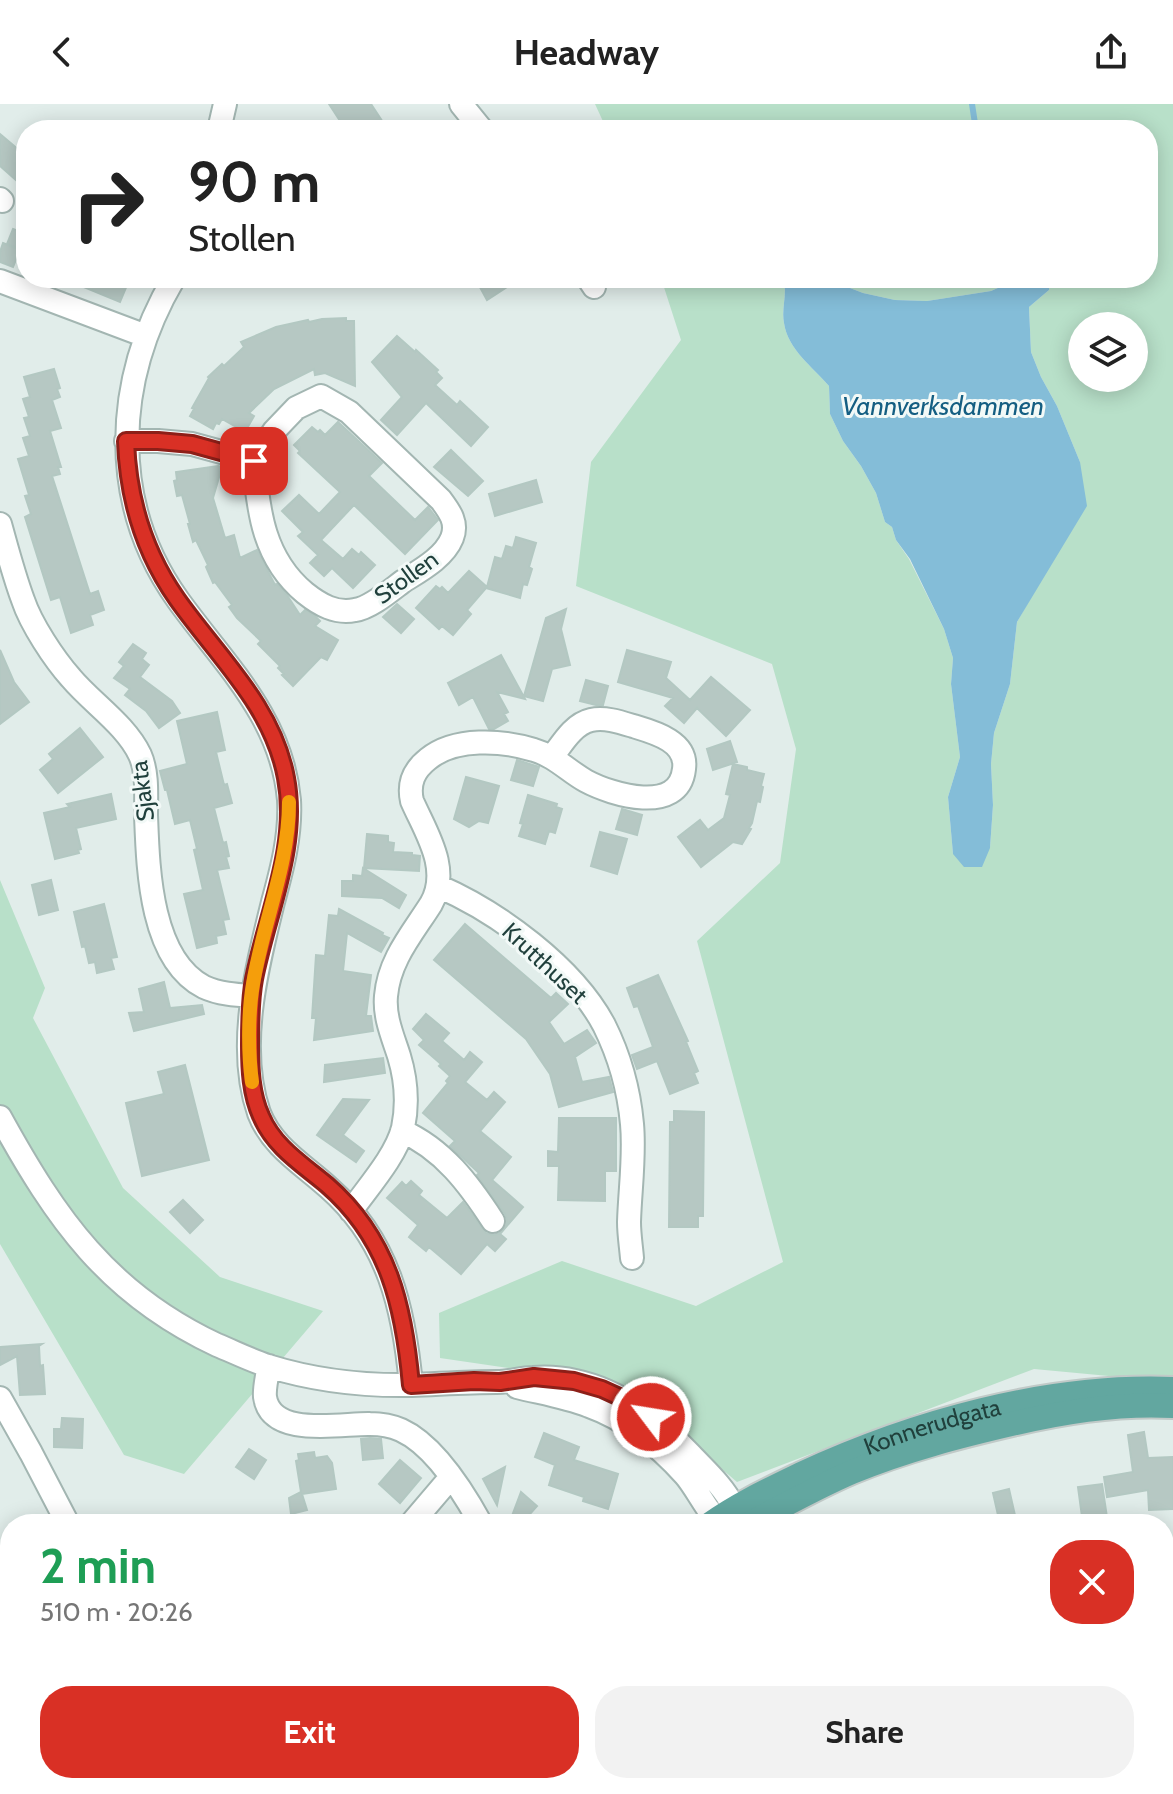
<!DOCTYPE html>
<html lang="en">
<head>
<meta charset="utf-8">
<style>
  body { margin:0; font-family:Cabin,sans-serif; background:#f2f2f2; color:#222; height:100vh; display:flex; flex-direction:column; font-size:30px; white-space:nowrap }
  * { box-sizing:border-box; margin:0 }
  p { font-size:26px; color:#767676 }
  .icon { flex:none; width:44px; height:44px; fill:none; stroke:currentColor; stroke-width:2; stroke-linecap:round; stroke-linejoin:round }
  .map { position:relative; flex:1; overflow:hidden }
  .drawer { position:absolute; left:0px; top:1410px; width:1174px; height:280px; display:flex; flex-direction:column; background:#fff; border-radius:32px 32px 0 0; box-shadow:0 4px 20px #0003 }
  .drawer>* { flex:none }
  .hud { position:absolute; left:16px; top:16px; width:1142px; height:168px; border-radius:32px; box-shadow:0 4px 20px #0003; background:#fff; color:#222; overflow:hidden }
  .controls { position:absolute; left:1068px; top:208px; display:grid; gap:16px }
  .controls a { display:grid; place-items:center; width:80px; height:80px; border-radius:50%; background:#fff; box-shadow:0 4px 20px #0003; font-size:40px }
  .pin { position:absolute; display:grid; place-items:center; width:68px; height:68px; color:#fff; margin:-34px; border-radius:16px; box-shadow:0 4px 12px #0006 }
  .me { position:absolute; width:88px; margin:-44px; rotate:301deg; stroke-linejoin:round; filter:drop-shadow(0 0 6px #0008) }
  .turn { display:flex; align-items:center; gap:28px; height:168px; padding:0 40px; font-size:36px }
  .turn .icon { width:104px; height:104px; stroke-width:2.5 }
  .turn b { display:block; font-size:56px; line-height:68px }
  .round { display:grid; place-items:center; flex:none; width:84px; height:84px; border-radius:32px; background:#f2f2f2 }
  .headline { display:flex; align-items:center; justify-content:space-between; height:136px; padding:0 40px }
  h1 { font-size:48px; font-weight:700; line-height:60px; color:#1e9e55 }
  .cta { display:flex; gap:16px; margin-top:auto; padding:16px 40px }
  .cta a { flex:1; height:92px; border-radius:32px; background:#d93025; color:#fff; font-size:32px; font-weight:700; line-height:92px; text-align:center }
  .cta a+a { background:#f2f2f2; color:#222 }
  header { display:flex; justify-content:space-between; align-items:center; height:104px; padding:0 40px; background:#fff; font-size:36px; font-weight:700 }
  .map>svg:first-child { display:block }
</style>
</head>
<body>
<header><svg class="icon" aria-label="back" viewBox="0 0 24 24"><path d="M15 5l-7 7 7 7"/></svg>Headway<svg class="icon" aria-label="share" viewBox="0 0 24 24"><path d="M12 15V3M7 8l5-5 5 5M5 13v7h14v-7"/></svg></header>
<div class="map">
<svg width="1173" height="1690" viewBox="0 0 1173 1690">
  <rect width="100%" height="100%" fill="#e1edea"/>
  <!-- green -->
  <path fill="#b8e0c9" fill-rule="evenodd" d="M595 0H1173V1278L1034 1265 737 1378 624 1281 440 1254 439 1209 562 1157 696 1202 783 1158 697 837 780 759 796 645 772 560 576 482 591 358 681 236 661 174H783C788 190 781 204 784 219 788 246 813 263 829 282L830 310 843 337 861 362 876 389 885 418 892 423 896 436 909 455 944 525 953 554 951 580 960 653 948 693 953 750 990 744 993 701 991 660 994 629 1010 580 1017 518 1046 467 1080 358 1057 302 1041 273 1031 248 1029 203 1049 186 1050 174H1148V26H607ZM1082 222H1134V274H1082Z
    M824 174H1020L991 187 927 197 895 196 863 189Z
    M0 776 45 884 33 914 123 1084 220 1173 323 1207 184 1370 124 1351 0 1140Z"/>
  <!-- water -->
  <path fill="#84bdd8" d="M783 174H824L863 189 895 196 927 197 991 187 1020 174H1050L1049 186 1029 203 1031 248 1041 273 1057 302 1080 358 1087 402 1017 518 1010 580 994 629 991 660 993 701 990 744 982 763H964L953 750 948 693 960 653 951 580 953 554 944 525 910 455 896 436 892 423 885 418 876 389 861 362 843 337 830 310 829 282C813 263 788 246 784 219 781 204 788 190 783 174Z"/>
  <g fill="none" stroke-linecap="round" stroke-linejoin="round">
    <!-- stream -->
    <path stroke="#84bdd8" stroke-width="6" d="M972 0 976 26"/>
  </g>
  <!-- building -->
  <path fill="#b6c8c3" stroke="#b3c8c2" stroke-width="2" d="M329 0H371L388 26H346Z
    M0 30 26 52V85L0 62Z
    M13 125 26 130V148L7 140Z
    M3 139 20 146 13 163 0 158V148Z
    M62 174H130L120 198Z
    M475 174H521L487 196Z
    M346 214V217H354L355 282 325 269 315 271 314 265 274 285 249 309 254 312 245 328 222 315 219 320 216 319 213 325 190 312 194 305 192 304 209 274 208 273 222 260 224 262 244 243 241 238 276 223 308 216 309 218 322 215Z
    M397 232 415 248 416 246 438 266 436 268 442 274 435 281 457 301 460 297 488 323 471 342 426 299 397 331 381 316 402 293 372 258Z
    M54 265 60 284 57 285 60 293 52 296 61 324 50 327 61 363H58L60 370 52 372 90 490 98 487 104 506 90 511 93 521 71 529 60 493 51 496 25 413 31 410 25 392 29 391 18 355 29 352 23 334 30 332 24 314 29 313 23 295 30 293 24 273Z
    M338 318 382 359 369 372 415 416 428 403 438 416 405 450 354 401 321 436 343 455 352 445 359 451 361 448 375 461 353 484 332 464 324 472 310 459 318 451 298 432 303 428 282 407 299 391 319 410 340 388 298 349 300 347 294 341 312 323 318 328 320 326 325 331Z
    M451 346 483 377 468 392 434 363Z
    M218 362 222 363 213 394 225 434 234 431 240 454 257 446 275 481 277 480 287 491 300 511 305 506 315 512 320 517 315 522 338 536 327 556 321 553 293 582 282 571 284 570 278 564 280 562 258 540 261 537 237 514 229 503 232 501 215 478 213 479 206 463 208 461 196 436 193 438 188 420H190L182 391 177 392 174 377 177 376 176 368Z
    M536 376 542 398 495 412 489 390Z
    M516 433 536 439 529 463 532 465 527 481 523 480 520 494 486 484 467 506 471 510 453 531 442 522 439 525 416 504 436 482 440 485 442 483 448 489 469 467 487 483 495 453 502 455 506 442 513 444Z
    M397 500 414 515 401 529 383 513Z
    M566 505 561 525 570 561 552 565 543 597 524 592 546 514Z
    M133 540 146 549 142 555 149 561 140 573 172 597 180 609 159 624 146 607 125 591 130 585 114 574 124 562 119 558Z
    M0 546 14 578 29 598 0 620Z
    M627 546 671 558 666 574 690 596 711 573 750 606 726 632 697 604 684 619 665 602 673 594 618 578Z
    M501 551 525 595 497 588 508 608 504 610 508 617 494 625H489L473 593 459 601 448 579Z
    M586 576 608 582 603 601H596L580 597Z
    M217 608 225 646 216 648 224 681 227 680 232 699 214 704 223 739 226 738 229 752 226 753 229 764 217 766 229 815 223 816 226 830 216 832 217 839 197 844 184 790 203 786 194 746 197 745 190 716 175 720 167 686H165L160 667 187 660 177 617Z
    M80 624 103 653 58 689 40 666 53 655 49 650Z
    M730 637 737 658 713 666 707 645Z
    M517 656 539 663 533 682 511 676Z
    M733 660 747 663V666L764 670 761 682 763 683 760 698 757 697 752 719 749 724 751 725 742 740 733 738 701 763 678 733 700 716 708 726 724 714 730 691 726 690Z
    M466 673 499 682 488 719 479 717 469 723 454 715Z
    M111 690 116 715 76 724 81 745 78 746 79 749 55 755 44 709 70 703 67 700Z
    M528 691 557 700 556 703 562 705 555 729 549 727 545 740 519 732 523 720 520 719Z
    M622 705 642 711 637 731 616 725Z
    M600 728 627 735 617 770 591 762Z
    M367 730 388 732V738L394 739 393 748 412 749V751L420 752 419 767 364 764Z
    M363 764 406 791 399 804 382 794 342 792V777H353V771L362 772Z
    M51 776 58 806 39 811 32 781Z
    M104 800 117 853 111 854 114 865 97 869 95 858 89 859 85 842 82 843 74 808Z
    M339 805 383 829 382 831 389 834 381 848 347 829 343 867 371 871 366 912H371L373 927 314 936 316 914H312L316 851 325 852 329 811 338 812Z
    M465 820 551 894 556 889 568 900 549 918 564 940 587 926 596 939 575 953 582 978 609 973 613 988 559 1003 550 970 526 935 434 856Z
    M658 871 688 937 686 938 698 967 694 969 698 979 670 990 657 957 637 965 632 951 653 943 638 902 634 903 627 884Z
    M164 878 170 904 202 901 204 910 134 927 129 909 144 908 139 885Z
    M426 910 449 929 442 937 464 956 470 948 482 958 465 978 487 996 494 988 505 998 480 1027 511 1053 492 1076 523 1103 500 1130 506 1135 495 1147 487 1140 461 1170 429 1143 426 1147 409 1133 418 1121 387 1094 402 1078 406 1082 411 1077 422 1087 419 1091 447 1114 463 1098 486 1129 493 1131 500 1129 506 1122 507 1117 505 1110 477 1071 479 1069 450 1042 455 1037 423 1009 448 979 446 977 450 972 439 962 441 960 419 941 424 936 413 925Z
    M383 954 385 969 324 978 325 961Z
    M185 961 209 1056 142 1072 126 999 164 990 158 968Z
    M343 995 369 996 343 1031 364 1047 356 1058 317 1031Z
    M674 1007 704 1008 703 1112H698V1123H669L670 1018H674Z
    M559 1014H616V1067H605V1097L558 1096 559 1062H548V1047L558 1048Z
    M183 1096 203 1116 190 1129 170 1108Z
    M42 1240 39 1242 40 1262 43 1261 45 1290 20 1291 17 1252 0 1261V1243Z
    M62 1314 83 1315 82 1344 54 1343V1325H61Z
    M1144 1328 1148 1354 1173 1353V1405L1149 1406 1148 1386 1107 1393 1104 1373 1133 1368 1128 1331Z
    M544 1329 579 1343 574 1356 618 1370 608 1405 583 1397 584 1393 549 1381 555 1361 535 1353Z
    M370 1334 381 1335 383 1354 363 1356 361 1335Z
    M249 1345 266 1356 254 1375 236 1363Z
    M314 1348 315 1354 327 1352 332 1359 336 1385 302 1390 307 1406 291 1410 289 1394 301 1388 296 1357 299 1356 298 1350Z
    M400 1356 421 1374 400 1399 379 1380Z
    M505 1363 497 1401 483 1375Z
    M1102 1380 1108 1420H1083L1078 1383Z
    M1009 1385 1017 1420H1000L993 1389Z
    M521 1388 537 1402 521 1420H509Z"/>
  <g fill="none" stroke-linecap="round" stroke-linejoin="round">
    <defs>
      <path id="minor" d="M461 0 482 26
        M219 26 225 0
        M0 95 2 97
        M174 174C114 276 108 398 178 496 224 560 282 613 289 696 291 731 282 765 273 798 257 863 236 943 259 1009 272 1043 304 1061 329 1084 389 1137 404 1205 411 1281
        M588 174 594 183
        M0 177 146 232
        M126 337H158L192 340 254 357 274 327 296 304 321 292 349 308 441 396C450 408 458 419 452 434 444 454 419 467 402 478 390 487 370 504 355 506 336 510 320 501 305 489 264 455 258 408 254 357
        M0 420C7 445 14 472 23 496 31 520 54 555 71 574 92 599 126 621 140 651 148 669 146 692 146 711 148 764 150 855 204 883 219 890 236 891 252 892
        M438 782C498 808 573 863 604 921 619 951 629 987 632 1020 635 1052 630 1085 629 1118 629 1130 631 1142 632 1154
        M0 1013C56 1115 108 1190 217 1241 234 1248 250 1256 268 1262 313 1276 364 1282 412 1281 440 1280 468 1278 497 1278 509 1278 521 1274 533 1274 546 1273 562 1274 575 1277 622 1287 659 1317 691 1351 705 1366 724 1383 733 1402 736 1407 735 1414 736 1420
        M402 1027C443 1045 469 1080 493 1117
        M351 1107C368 1083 396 1052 403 1024 408 1000 406 975 399 952 393 933 384 913 386 892 389 856 412 830 431 800 451 765 426 729 412 697 408 679 414 666 428 655 455 633 502 636 534 646 555 652 568 667 586 677 612 691 679 711 684 665 688 637 653 628 633 622 620 618 605 613 591 616 573 620 562 640 552 653
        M269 1262C267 1272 264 1284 265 1293 271 1335 343 1319 370 1320 381 1320 392 1322 401 1326 434 1341 464 1389 481 1420
        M517 1283C541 1289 566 1293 589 1302 628 1316 658 1341 685 1371 696 1383 711 1415 722 1420
        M0 1294 31 1349 68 1420
        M411 1420 451 1373
        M1164 1466 1173 1465
        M1164 1605 1173 1622
        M300 1680 305 1690
        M881 1680 890 1690
        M106 1690 107 1680
        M677 1690 687 1680"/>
      <g id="major">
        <path id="s1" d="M710 1420C738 1400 770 1385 801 1370 913 1318 1048 1280 1173 1285"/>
        <path d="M749 1420C783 1402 817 1383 852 1368 905 1346 960 1332 1016 1319 1067 1307 1120 1299 1173 1302"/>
        <path d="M487 1690 491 1680"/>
        <path d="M507 1690 512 1680"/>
      </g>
    </defs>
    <!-- minor casing -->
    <use href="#minor" stroke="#a3b6b2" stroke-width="26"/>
    <!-- major casing -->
    <use href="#major" stroke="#c1cac8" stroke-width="28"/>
    <!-- minor -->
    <use href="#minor" stroke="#fff" stroke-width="22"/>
    <!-- major -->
    <use href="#major" stroke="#62a7a0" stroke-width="24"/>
  </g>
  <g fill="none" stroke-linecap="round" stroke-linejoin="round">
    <defs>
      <path id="route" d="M254 357 192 340 158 337H126C128 394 144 448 177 495 217 552 273 602 286 674 299 742 267 809 254 875 250 896 250 919 250 941 250 965 251 990 261 1012 274 1043 302 1060 327 1081 389 1135 404 1203 411 1281L474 1277 500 1278 534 1273 574 1277 602 1285 626 1296 651 1313"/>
    </defs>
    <!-- route casing -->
    <use href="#route" stroke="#8d1f18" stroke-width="20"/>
    <!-- route -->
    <use href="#route" stroke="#d93025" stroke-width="14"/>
    <!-- slow -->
    <path stroke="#f59e0b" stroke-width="14" d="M252 978C248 949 248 909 253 880 263 818 289 761 289 698"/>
  </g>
  <g text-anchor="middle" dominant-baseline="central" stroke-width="6" stroke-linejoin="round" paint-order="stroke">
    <!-- street labels -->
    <g font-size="24" fill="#20403c" stroke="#f2f9f7">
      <text transform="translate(406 473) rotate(-36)">Stollen</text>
      <text transform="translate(142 687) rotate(-97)">Sjakta</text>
      <text transform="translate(545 859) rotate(43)">Krutthuset</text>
      <text stroke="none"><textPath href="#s1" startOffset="244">Konnerudgata</textPath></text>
    </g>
    <!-- water labels -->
    <g font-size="26" font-style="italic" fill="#145e82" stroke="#f2f9f7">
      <text x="943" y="302">Vannverksdammen</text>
    </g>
  </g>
</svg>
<div class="controls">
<a><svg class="icon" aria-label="layers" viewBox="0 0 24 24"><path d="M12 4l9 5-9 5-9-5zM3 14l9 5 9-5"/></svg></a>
</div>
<div class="pin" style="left:254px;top:357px;background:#d93025"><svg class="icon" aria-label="arrive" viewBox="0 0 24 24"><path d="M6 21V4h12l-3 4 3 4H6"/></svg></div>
<svg class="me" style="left:651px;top:1313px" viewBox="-20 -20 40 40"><circle r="17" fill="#d93025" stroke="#fff" stroke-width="3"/><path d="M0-11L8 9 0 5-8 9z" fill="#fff"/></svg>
<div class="hud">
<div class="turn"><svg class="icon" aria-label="right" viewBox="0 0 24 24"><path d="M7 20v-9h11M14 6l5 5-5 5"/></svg><div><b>90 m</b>Stollen</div></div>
</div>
<section class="drawer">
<div class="headline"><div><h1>2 min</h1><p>510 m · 20:26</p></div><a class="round" style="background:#d93025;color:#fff"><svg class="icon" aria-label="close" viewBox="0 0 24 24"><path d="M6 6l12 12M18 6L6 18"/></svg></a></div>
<div class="cta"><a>Exit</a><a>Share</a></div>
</section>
</div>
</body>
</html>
